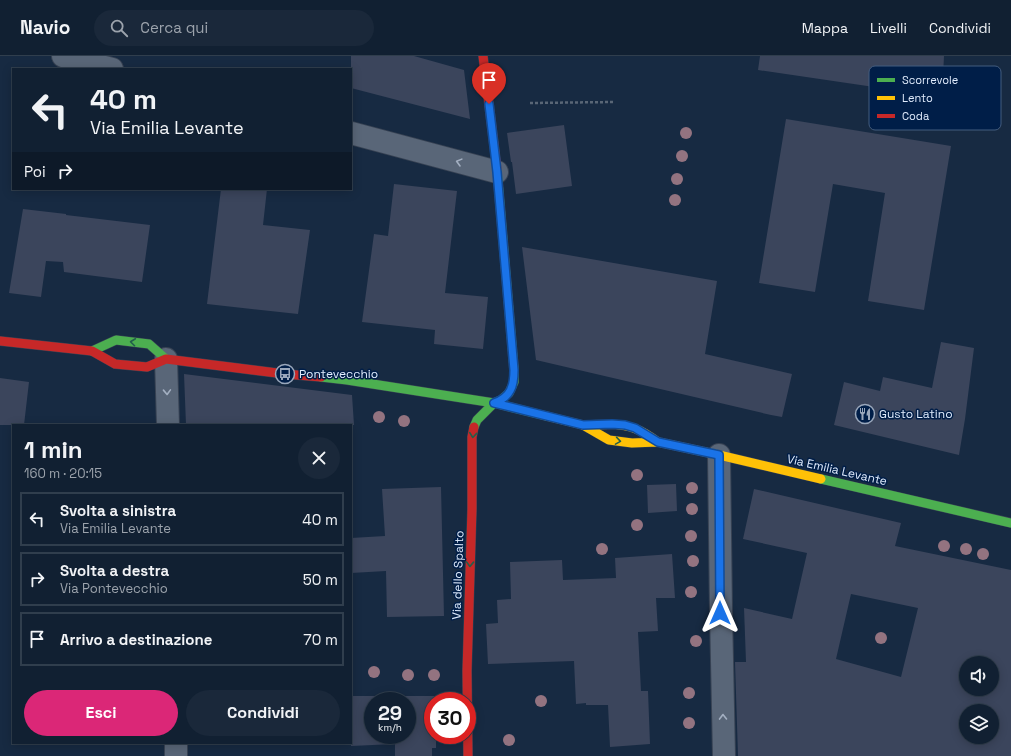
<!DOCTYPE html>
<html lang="it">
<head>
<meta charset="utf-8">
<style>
  body { margin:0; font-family:"Space Grotesk",sans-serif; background:#1a283a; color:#f1f3f6; height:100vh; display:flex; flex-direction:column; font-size:15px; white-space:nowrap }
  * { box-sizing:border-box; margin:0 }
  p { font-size:13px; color:#9ca3ac }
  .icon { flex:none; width:22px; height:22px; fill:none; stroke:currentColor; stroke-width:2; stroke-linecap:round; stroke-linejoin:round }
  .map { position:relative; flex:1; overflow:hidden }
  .panel { position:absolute; left:12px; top:368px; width:340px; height:320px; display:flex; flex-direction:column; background:#112032; border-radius:0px; box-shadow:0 2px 10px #0003,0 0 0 1px #303e4d }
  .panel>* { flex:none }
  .banner { position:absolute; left:12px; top:12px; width:340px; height:122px; border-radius:0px; box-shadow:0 2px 10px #0003,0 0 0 1px #303e4d; background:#112032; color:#f1f3f6; overflow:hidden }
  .fabs { position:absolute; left:959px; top:600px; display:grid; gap:8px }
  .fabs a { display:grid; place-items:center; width:40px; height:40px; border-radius:50%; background:#112032; box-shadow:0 2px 10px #0003,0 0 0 1px #303e4d; font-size:20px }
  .speed { position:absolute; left:364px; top:636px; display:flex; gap:8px; font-size:20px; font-weight:700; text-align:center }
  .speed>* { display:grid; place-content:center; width:52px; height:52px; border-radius:50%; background:#112032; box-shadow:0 2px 10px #0003,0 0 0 1px #303e4d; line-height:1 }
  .speed small { font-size:10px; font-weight:400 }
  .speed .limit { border:6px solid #d22; background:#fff; color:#111 }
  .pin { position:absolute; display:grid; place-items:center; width:34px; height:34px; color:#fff; margin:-41px -17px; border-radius:50% 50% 50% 0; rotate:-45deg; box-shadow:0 0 4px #0007 }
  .pin .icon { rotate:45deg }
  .me { position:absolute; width:44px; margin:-22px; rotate:0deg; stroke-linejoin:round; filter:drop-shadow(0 0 3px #0008) }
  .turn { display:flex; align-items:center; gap:14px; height:84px; padding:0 12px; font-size:18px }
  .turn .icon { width:52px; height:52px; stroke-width:2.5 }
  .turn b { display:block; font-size:28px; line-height:34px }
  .then { display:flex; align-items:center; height:38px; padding:0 12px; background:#0003; gap:8px; font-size:15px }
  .round { display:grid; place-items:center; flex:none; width:42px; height:42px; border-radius:21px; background:#1a283a }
  .summary { display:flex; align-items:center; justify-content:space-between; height:68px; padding:0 12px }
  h1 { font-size:24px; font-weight:700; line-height:30px }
  .primary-button { display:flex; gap:8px; margin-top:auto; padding:8px 12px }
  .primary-button a { flex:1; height:46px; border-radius:24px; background:#db2777; color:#fff; font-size:16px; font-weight:700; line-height:46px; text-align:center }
  .primary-button a+a { background:#1a283a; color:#f1f3f6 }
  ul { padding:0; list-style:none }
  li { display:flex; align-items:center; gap:12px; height:54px; margin:0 8px 6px; padding:0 4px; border:2px solid #303e4d; border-radius:0px }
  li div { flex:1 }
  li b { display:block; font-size:15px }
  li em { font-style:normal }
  header { display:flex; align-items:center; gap:24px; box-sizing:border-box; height:56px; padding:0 20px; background:#112032; border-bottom:1px solid #303e4d }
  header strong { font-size:19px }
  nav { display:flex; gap:22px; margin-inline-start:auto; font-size:14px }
  .search { width:280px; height:36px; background:#1a283a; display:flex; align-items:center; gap:10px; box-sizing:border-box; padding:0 14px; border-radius:22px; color:#9ca3ac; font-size:15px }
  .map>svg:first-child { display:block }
</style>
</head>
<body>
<header>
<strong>Navio</strong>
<div class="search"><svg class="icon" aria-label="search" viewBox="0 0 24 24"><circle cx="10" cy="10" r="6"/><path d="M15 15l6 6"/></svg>Cerca qui</div>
<nav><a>Mappa</a><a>Livelli</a><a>Condividi</a></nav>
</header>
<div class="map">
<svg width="1011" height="700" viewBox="0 0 1011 700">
  <rect width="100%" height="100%" fill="#172a42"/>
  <!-- building -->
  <path fill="#3b455c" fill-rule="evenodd" d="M351 0H414L464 14 470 63 351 32Z
    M760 0H944L942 41 758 14Z
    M786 63 951 90 924 254 868 245 885 137 833 128 815 236 759 227Z
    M564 69 572 130 516 138 512 106H511L507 77Z
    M394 128 457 135 445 237 488 241 483 293 434 288 435 274 362 266 374 178 388 180Z
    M221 133H267L263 169 310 174 298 258 207 248Z
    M23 153 66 158V159L150 169 142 226 64 216 63 206 46 205 41 241 9 237Z
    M522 191 717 225 705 298 792 318 782 361 771 359 536 304Z
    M941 286 974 292 965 363 959 399 834 369 844 326 880 335 883 321 932 332Z
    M184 318 352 339 354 369H186Z
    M0 322 29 326 24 369H0Z
    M676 428 677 455 648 457 647 429Z
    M441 431 444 560 387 561 386 515 351 517V482L385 480 382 433Z
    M754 433 901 467 895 490 1011 514V700H738L735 606H746L744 552 792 563 807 497 743 483ZM851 538 918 552 901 621 836 603ZM966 607H992V633H966ZM966 655H992V681H966Z
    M672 498 675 542H656L658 575 638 576 641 635H648L650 688 610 691 608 649H586V647L576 648 574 605 488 608 486 568 498 567 497 544 511 543 510 506 562 504 563 524 616 522 615 502Z
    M351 640H437V645H433V679H436V692H432V700H395V688L351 690ZM373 645H407V679H373Z"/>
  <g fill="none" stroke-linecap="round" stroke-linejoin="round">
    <defs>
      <path id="street" d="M63 0 112 13
        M351 77 497 116
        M166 303 168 369
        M719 399 721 557 724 700
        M176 687V700"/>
      <path id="fast" d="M92 295 116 284 149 288 166 303
        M321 321 347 324 494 347 546 360
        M474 371 477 364 494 347 501 344 509 337 514 326V313L497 113
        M821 423 1011 467"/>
      <path id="slow" d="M546 360 583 369 609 384 632 387 658 386 719 399 821 423
        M583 369C601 369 619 366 636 373 644 376 651 381 658 386"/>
      <path id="jam" d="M483 0 497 113
        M0 285 92 295 115 308 147 311 166 303 285 318 321 321
        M468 700 467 615 472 453V381L474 371"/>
    </defs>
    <!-- street casing -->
    <use href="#street" stroke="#384354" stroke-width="24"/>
    <!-- fast casing -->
    <use href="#fast" stroke="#384354" stroke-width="10"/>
    <!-- slow casing -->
    <use href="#slow" stroke="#384354" stroke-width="10"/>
    <!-- jam casing -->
    <use href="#jam" stroke="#384354" stroke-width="10"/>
    <!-- path -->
    <path stroke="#596676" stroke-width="2.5" stroke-dasharray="3 2" stroke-linecap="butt" d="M530 47 614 46"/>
    <!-- street -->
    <use href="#street" stroke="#596678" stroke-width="22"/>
    <!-- fast -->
    <use href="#fast" stroke="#4caf50" stroke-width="9"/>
    <!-- slow -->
    <use href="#slow" stroke="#ffc107" stroke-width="9"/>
    <!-- jam -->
    <use href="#jam" stroke="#c62828" stroke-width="9"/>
  </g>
  <!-- trees -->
  <g fill="#937380">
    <circle cx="686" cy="77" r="6"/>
    <circle cx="682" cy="100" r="6"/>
    <circle cx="677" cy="123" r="6"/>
    <circle cx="675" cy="144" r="6"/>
    <circle cx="379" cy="361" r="6"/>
    <circle cx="404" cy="365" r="6"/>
    <circle cx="637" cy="419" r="6"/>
    <circle cx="692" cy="432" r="6"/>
    <circle cx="692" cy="453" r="6"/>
    <circle cx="637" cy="469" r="6"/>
    <circle cx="691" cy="480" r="6"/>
    <circle cx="944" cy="490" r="6"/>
    <circle cx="602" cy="493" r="6"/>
    <circle cx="966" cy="493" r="6"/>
    <circle cx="983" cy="498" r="6"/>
    <circle cx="693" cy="505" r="6"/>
    <circle cx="691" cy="536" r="6"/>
    <circle cx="881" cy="582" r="6"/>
    <circle cx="696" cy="585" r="6"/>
    <circle cx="374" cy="616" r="6"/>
    <circle cx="408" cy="619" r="6"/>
    <circle cx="434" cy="619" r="6"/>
    <circle cx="689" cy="637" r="6"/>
    <circle cx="541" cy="645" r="6"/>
    <circle cx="689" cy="667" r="6"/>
    <circle cx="509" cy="684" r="6"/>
  </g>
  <!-- one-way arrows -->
  <defs><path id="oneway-chevron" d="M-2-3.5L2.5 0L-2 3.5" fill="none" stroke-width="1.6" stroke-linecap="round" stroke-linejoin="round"/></defs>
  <g stroke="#a3afc1">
    <use href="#oneway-chevron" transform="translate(459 106) rotate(-165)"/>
    <use href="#oneway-chevron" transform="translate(167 336) rotate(88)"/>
    <use href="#oneway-chevron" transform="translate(723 661) rotate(-91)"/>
  </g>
  <g stroke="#225f4c">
    <use href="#oneway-chevron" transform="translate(133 286) rotate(-173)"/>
    <use href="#oneway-chevron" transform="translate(473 379) rotate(96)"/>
    <use href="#oneway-chevron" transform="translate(618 385) rotate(9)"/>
    <use href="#oneway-chevron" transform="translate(470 508) rotate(92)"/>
  </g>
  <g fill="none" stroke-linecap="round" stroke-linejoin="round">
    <defs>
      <path id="route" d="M489 48 497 116 514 314C514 330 511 341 494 347L583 369 612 368 625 369 635 372 658 386 719 399 720 557"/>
    </defs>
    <!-- route casing -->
    <use href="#route" stroke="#114b97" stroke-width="10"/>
    <!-- route -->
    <use href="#route" stroke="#1a73e8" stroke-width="7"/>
  </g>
  <!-- icons -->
  <defs>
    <symbol id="bus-ring" viewBox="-11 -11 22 22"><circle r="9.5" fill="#001e48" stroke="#99a7bb" stroke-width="1.5"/><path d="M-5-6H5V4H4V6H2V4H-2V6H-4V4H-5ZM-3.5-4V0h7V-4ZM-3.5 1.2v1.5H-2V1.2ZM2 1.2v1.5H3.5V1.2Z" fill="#99a7bb"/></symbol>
    <symbol id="restaurant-ring" viewBox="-11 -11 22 22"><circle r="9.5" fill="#001e48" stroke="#99a7bb" stroke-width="1.5"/><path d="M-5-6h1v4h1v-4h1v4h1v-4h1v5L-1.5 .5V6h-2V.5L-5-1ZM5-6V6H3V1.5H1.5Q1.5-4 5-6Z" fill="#99a7bb"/></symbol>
  </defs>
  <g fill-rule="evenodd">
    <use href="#bus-ring" x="274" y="307" width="22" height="22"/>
    <use href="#restaurant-ring" x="854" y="347" width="22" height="22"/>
  </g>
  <g text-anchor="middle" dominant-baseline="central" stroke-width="3" stroke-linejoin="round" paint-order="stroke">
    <!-- poi labels -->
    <g font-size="12" fill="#dfebfc" stroke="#001e48" text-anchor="start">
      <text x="299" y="318">Pontevecchio</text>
      <text x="879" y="358">Gusto Latino</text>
    </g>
    <!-- street labels -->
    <g font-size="12" fill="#dfebfc" stroke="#001e48">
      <text transform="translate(837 414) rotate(13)">Via Emilia Levante</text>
      <text transform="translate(458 519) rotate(-88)">Via dello Spalto</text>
    </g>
  </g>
  <!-- legend -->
  <rect x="869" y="10" width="132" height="64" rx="6" fill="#001e48" stroke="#435c7e" stroke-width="1"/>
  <rect x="877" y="22" width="18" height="4" fill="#4caf50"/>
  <rect x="877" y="40" width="18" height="4" fill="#ffc107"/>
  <rect x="877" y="58" width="18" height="4" fill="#c62828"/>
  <g font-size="11" fill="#dfebfc">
    <text x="902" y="28">Scorrevole</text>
    <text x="902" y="46">Lento</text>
    <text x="902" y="64">Coda</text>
  </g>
</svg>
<div class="fabs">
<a><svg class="icon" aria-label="sound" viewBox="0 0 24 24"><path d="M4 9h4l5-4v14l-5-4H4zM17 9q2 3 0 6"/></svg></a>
<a><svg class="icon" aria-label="layers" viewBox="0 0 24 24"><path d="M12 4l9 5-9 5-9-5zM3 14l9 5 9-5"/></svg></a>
</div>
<div class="speed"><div>29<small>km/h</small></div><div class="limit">30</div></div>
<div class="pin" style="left:489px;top:48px;background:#d93025"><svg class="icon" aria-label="arrive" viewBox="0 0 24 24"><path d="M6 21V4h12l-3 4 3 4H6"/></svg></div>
<svg class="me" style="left:720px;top:557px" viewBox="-20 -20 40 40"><path d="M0-17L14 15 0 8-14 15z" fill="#1a73e8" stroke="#fff" stroke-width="4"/></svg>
<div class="banner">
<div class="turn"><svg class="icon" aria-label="left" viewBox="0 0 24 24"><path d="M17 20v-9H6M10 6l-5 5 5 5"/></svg><div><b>40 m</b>Via Emilia Levante</div></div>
<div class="then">Poi<svg class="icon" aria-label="right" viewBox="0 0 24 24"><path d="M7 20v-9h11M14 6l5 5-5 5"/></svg></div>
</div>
<section class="panel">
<div class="summary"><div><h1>1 min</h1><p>160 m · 20:15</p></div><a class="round"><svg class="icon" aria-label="close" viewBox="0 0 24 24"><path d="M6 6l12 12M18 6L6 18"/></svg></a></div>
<ul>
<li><svg class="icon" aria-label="left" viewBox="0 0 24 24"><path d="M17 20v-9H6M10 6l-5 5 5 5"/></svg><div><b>Svolta a sinistra</b><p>Via Emilia Levante</p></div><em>40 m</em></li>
<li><svg class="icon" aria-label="right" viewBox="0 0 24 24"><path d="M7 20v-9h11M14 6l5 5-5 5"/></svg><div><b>Svolta a destra</b><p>Via Pontevecchio</p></div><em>50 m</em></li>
<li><svg class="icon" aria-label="arrive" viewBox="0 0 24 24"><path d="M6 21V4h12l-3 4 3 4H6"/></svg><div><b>Arrivo a destinazione</b></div><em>70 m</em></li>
</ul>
<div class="primary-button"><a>Esci</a><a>Condividi</a></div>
</section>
</div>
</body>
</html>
